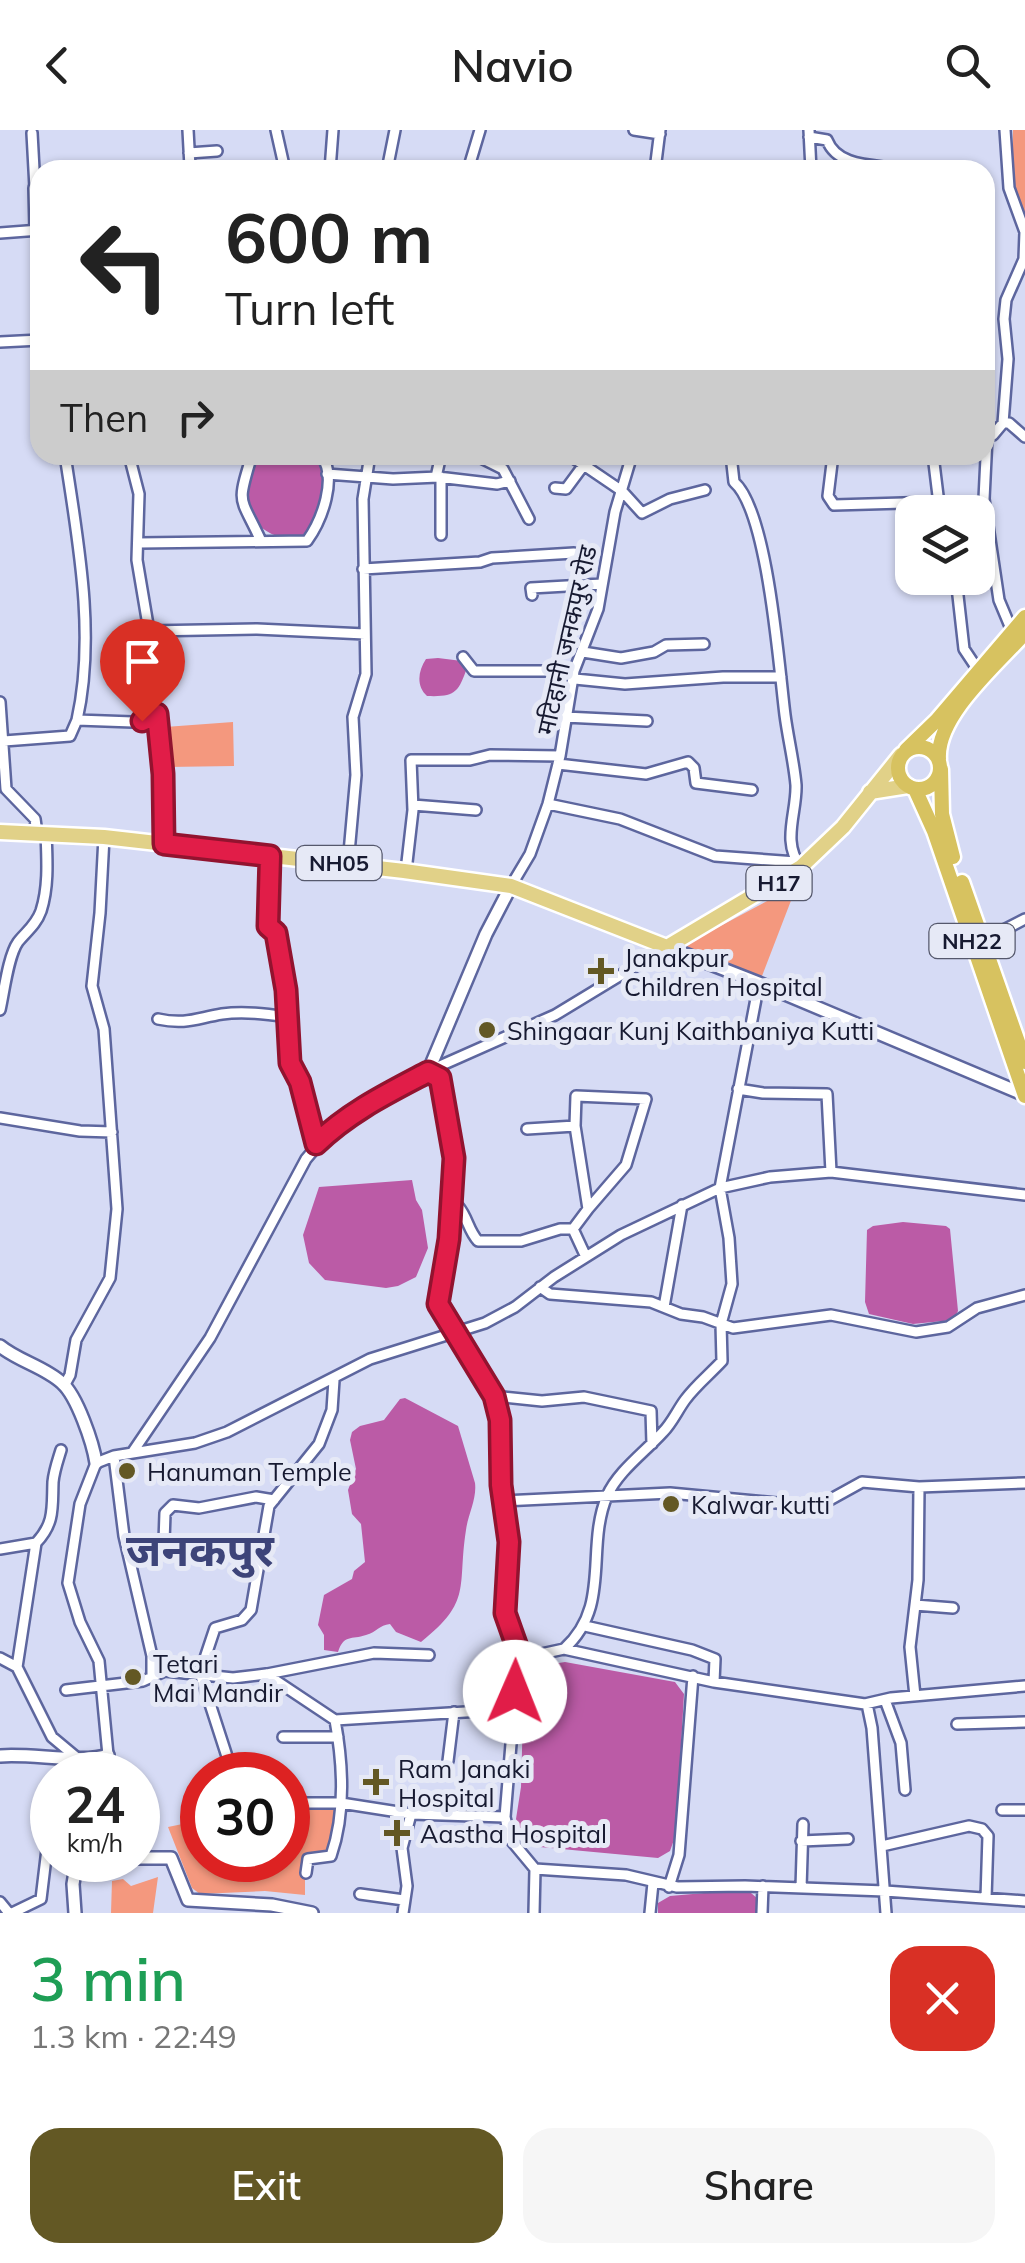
<!DOCTYPE html>
<html lang="en">
<head>
<meta charset="utf-8">
<style>
  body { margin:0; font-family:Mulish,"Noto Sans Devanagari",sans-serif; background:#f6f6f6; color:#222; height:100vh; display:flex; flex-direction:column; font-size:38px; white-space:nowrap }
  * { box-sizing:border-box; margin:0 }
  p { font-size:32px; color:#767676 }
  .icon { flex:none; width:55px; height:55px; fill:none; stroke:currentColor; stroke-width:2; stroke-linecap:round; stroke-linejoin:round }
  .map { position:relative; height:1783px; overflow:hidden }
  .details { display:flex; flex-direction:column; background:#fff; flex:1 }
  .details>* { flex:none }
  .banner { position:absolute; left:30px; top:30px; width:965px; height:305px; border-radius:30px; box-shadow:0 2px 8px #0004; background:#fff; color:#222; overflow:hidden }
  .controls { position:absolute; left:895px; top:365px; display:grid; gap:20px }
  .controls a { display:grid; place-items:center; width:100px; height:100px; border-radius:20px; background:#fff; box-shadow:0 2px 8px #0004; font-size:50px }
  .speed { position:absolute; left:30px; top:1622px; display:flex; gap:20px; font-size:50px; font-weight:700; text-align:center }
  .speed>* { display:grid; place-content:center; width:130px; height:130px; border-radius:50%; background:#fff; box-shadow:0 2px 8px #0004; line-height:1 }
  .speed small { font-size:25px; font-weight:400 }
  .speed .limit { border:15px solid #d22; background:#fff; color:#111 }
  .pin { position:absolute; display:grid; place-items:center; width:85px; height:85px; color:#fff; margin:-102px -42px; border-radius:50% 50% 50% 0; rotate:-45deg; box-shadow:0 0 10px #0007 }
  .pin .icon { rotate:45deg }
  .me { position:absolute; width:110px; margin:-55px; rotate:1deg; stroke-linejoin:round; filter:drop-shadow(0 0 8px #0008) }
  .turn { display:flex; align-items:center; gap:35px; height:210px; padding:0 30px; font-size:45px }
  .turn .icon { width:130px; height:130px; stroke-width:2.5 }
  .turn b { display:block; font-size:70px; line-height:85px }
  .then { display:flex; align-items:center; height:95px; padding:0 30px; background:#0003; gap:20px; font-size:38px }
  .round { display:grid; place-items:center; flex:none; width:105px; height:105px; border-radius:30px; background:#f6f6f6 }
  .head { display:flex; align-items:center; justify-content:space-between; height:170px; padding:0 30px }
  h1 { font-size:60px; font-weight:600; line-height:75px; color:#1e9e55 }
  .primary-button { display:flex; gap:20px; margin-top:auto; padding:20px 30px }
  .primary-button a { flex:1; height:115px; border-radius:30px; background:#635824; color:#fff; font-size:40px; font-weight:600; line-height:115px; text-align:center }
  .primary-button a+a { background:#f6f6f6; color:#222 }
  header { display:flex; justify-content:space-between; align-items:center; height:130px; padding:0 30px; background:#fff; font-size:45px; font-weight:600 }
  .map>svg:first-child { display:block }
</style>
</head>
<body>
<header><svg class="icon" aria-label="back" viewBox="0 0 24 24"><path d="M15 5l-7 7 7 7"/></svg>Navio<svg class="icon" aria-label="search" viewBox="0 0 24 24"><circle cx="10" cy="10" r="6"/><path d="M15 15l6 6"/></svg></header>
<div class="map">
<svg width="1025" height="1783" viewBox="0 0 1025 1783">
  <rect width="100%" height="100%" fill="#d6dbf5"/>
  <!-- green -->
  <path fill="#f4987e" d="M1013 0H1025V83H1021L1012 52Z
    M233 592 234 636 168 637 165 597Z
    M797 755 762 846 681 817Z
    M288 1677H335L336 1705 329 1708V1722L305 1725V1765L265 1761 200 1764 192 1758 168 1697 202 1690V1730H288Z
    M158 1747 153 1783H111L112 1751 123 1749 131 1756Z"/>
  <!-- water -->
  <path fill="#bb5ba6" d="M257 325 321 328C325 347 323 400 302 407 277 416 240 389 244 362 246 350 253 336 257 325Z
    M438 528 462 531 467 538C458 563 455 567 427 566 416 556 418 541 426 529Z
    M412 1050 416 1070 422 1080 428 1118 416 1147 398 1156 386 1158 325 1150 309 1133 303 1105 319 1057Z
    M903 1092 946 1096 950 1099 958 1181 953 1190 913 1194 869 1184 865 1172 867 1100 873 1096Z
    M405 1268 458 1296 475 1353C477 1369 468 1384 466 1400 457 1457 473 1471 421 1512L396 1502 390 1494C379 1495 377 1502 366 1505 351 1510 344 1504 338 1522L324 1520V1505L318 1495 324 1465 352 1449 354 1441 365 1432 361 1394 352 1384 348 1360 356 1339 350 1310 352 1302 360 1296 384 1290 400 1269Z
    M565 1532 675 1552 684 1564 676 1704 670 1721 658 1728 540 1717 525 1708 516 1689 521 1657 524 1547 534 1537Z
    M704 1763H751L758 1769V1783H658V1773L670 1766Z"/>
  <g fill="none" stroke-linecap="round" stroke-linejoin="round">
    <defs>
      <path id="minor" d="M188 0 190 37
        M276 0 285 40
        M634 0 660 4
        M809 0 811 40
        M32 3 35 58
        M809 7 827 10C838 39 878 34 905 40
        M189 23 217 21
        M330 40 333 0
        M387 40 395 0
        M468 40 480 0
        M655 40 660 0
        M0 103 40 100
        M0 212 40 210
        M1003 293 1008 229 1004 189 1006 170 1024 129 1025 102 1009 58 1005 0
        M985 306 993 305 1003 293H1009L1025 307
        M987 307 984 369 999 470 1012 501
        M65 325C78 411 96 505 77 590
        M129 325 139 364 137 430 149 501 151 566 160 609 164 714
        M252 325C236 377 240 365 261 411
        M475 325 503 339 529 389
        M569 325 622 361 642 383 670 369 705 360
        M731 325 734 352C768 381 779 538 785 585 788 608 794 632 796 655 797 683 781 712 801 737
        M833 325 828 366 834 375 938 372
        M933 325 940 382
        M327 344 393 349 438 347 497 354 510 351
        M436 347 441 325
        M555 358 566 359 583 336
        M441 405V347
        M139 413 307 411C322 390 338 348 321 325
        M363 439 480 432 492 428 574 423
        M956 448 964 519 978 540
        M532 465 531 458 602 454
        M149 501 257 499 365 504
        M583 522 621 528 654 522 666 515 704 514
        M463 527 474 541H574
        M575 549 625 554 723 547H781
        M0 572 6 659 35 689 37 703
        M565 587 647 591
        M4 611 70 606 77 590 133 592 157 584
        M558 634 646 644 688 632 694 638 696 653 752 660
        M548 674 620 689 715 726 796 732
        M413 675 476 680
        M348 734 356 645 353 587 366 544 363 369 370 325
        M406 741 413 680 411 630H470L490 625 560 626
        M511 756 530 724 548 674 560 626 574 541 598 479 615 382 632 325
        M984 810 1025 789
        M0 880C4 863 8 826 18 812 26 802 36 795 41 781 49 756 47 729 46 703
        M288 887 290 933 300 952 316 1014
        M158 889C186 895 197 888 222 884 244 881 266 884 288 887L276 803 269 796 266 777 270 726
        M428 942 440 947 453 1028 449 1109 438 1174 494 1266 500 1290 501 1355 509 1411 505 1483 515 1506 518 1529 505 1687 510 1709 535 1739 626 1745 677 1757 745 1756 885 1761 1025 1771
        M738 959 763 963 827 964 831 1042
        M0 988 80 1001 112 1002
        M575 996 576 966 646 969 626 1035 588 1079
        M527 999 575 996 588 1079 573 1099 586 1127
        M451 1075 458 1076C468 1088 468 1100 478 1111H521L560 1099H573
        M540 1157 550 1164 651 1172 681 1184 703 1187 733 1198 831 1185 916 1202 948 1197 977 1178 1025 1165
        M664 1177 682 1075
        M64 1256 70 1245 76 1210 110 1148 117 1079 104 899 92 856 100 783 104 707
        M494 1266 542 1271 584 1267 651 1281 652 1314
        M132 1323 210 1208 306 1029 333 997 366 974 433 939 555 885 667 817
        M114 1326 124 1406 152 1526V1547
        M919 1357 1025 1353
        M505 1371 670 1363 809 1376 824 1373 862 1352 919 1357 918 1450 910 1517 915 1566
        M0 1419 36 1413
        M129 1421 164 1412 165 1383 173 1375 199 1378 256 1367 274 1370
        M915 1475 953 1478
        M585 1496 692 1520 715 1529 714 1552
        M564 1519C612 1476 585 1419 607 1366 618 1341 645 1322 663 1302 672 1293 677 1281 685 1270 695 1256 710 1244 722 1231L721 1194 732 1154 729 1108 720 1058 759 853
        M0 1528 17 1537 52 1607 76 1627
        M518 1529 564 1519 714 1552 865 1574 891 1568 1025 1556
        M17 1537 36 1413C55 1393 52 1378 53 1352 54 1341 58 1330 61 1320
        M267 1544 374 1523 429 1525
        M66 1560 143 1551 165 1541 233 1548 266 1544 335 1590 514 1579
        M885 1570 901 1613 905 1660
        M867 1574 872 1598 886 1783
        M957 1594 1025 1592
        M283 1607H338
        M108 1625 99 1531 80 1492 68 1453 80 1374 96 1333 114 1326 195 1313 227 1302 370 1229 485 1193 515 1177 554 1147 621 1105 720 1058 770 1047 831 1042 1025 1065
        M448 1631 454 1582
        M233 1645 200 1543 215 1498 242 1490 251 1480 269 1376 319 1314 332 1280 334 1250
        M288 1673H341L411 1684 505 1687
        M1002 1680H1025
        M801 1711 848 1709
        M882 1716 969 1696 982 1699 988 1706 986 1768
        M306 1743 308 1729 331 1726C346 1683 343 1634 335 1590
        M669 1757 679 1725 693 1546
        M801 1758 803 1694
        M360 1764 404 1770
        M0 1772 9 1783
        M12 1783 41 1769 51 1686
        M403 1783 407 1756 402 1718 411 1684
        M534 1783 535 1739
        M650 1783 653 1753
        M762 1783 763 1756"/>
      <path id="tertiary" d="M35 58 36 100
        M667 817 759 853 1025 965
        M428 942 486 804 511 756
        M0 1216C18 1231 45 1237 62 1253 77 1266 93 1313 96 1333
        M0 1626C30 1623 84 1634 108 1625
        M52 1674V1689
        M138 1728H171L188 1770 272 1775 312 1783
        M75 1783 73 1754 77 1730"/>
      <path id="primary" d="M870 662 908 656
        M0 702 104 707 404 741 511 756 667 817 801 737 843 697 901 625"/>
      <path id="trunk" d="M898 638a21 21 0 1 1 42 0a21 21 0 1 1-42 0Z
        M906 620 937 590 1025 487
        M939 629C936 586 997 534 1025 503
        M941 639 942 684 953 727
        M915 659 934 701 1025 966
        M962 752 1025 932"/>
    </defs>
    <!-- minor casing -->
    <use href="#minor" stroke="#5d669e" stroke-width="14"/>
    <!-- tertiary casing -->
    <use href="#tertiary" stroke="#5d669e" stroke-width="16"/>
    <!-- primary casing -->
    <use href="#primary" stroke="#fff" stroke-width="19"/>
    <!-- trunk casing -->
    <use href="#trunk" stroke="#fff" stroke-width="19"/>
    <!-- minor -->
    <use href="#minor" stroke="#fff" stroke-width="9"/>
    <!-- tertiary -->
    <use href="#tertiary" stroke="#fff" stroke-width="11"/>
    <!-- primary -->
    <use href="#primary" stroke="#e1d188" stroke-width="14"/>
    <!-- trunk -->
    <use href="#trunk" stroke="#d7c260" stroke-width="14"/>
  </g>
  <g fill="none" stroke-linecap="round" stroke-linejoin="round">
    <defs>
      <path id="route" d="M142 591 157 584 163 644 164 714 270 726 268 796 276 803 286 860 290 933 300 952 316 1014C349 982 388 963 428 942L440 948 454 1028 449 1109 438 1174 494 1266 500 1290 501 1355 509 1412 505 1483 517 1517 515 1562"/>
    </defs>
    <!-- route casing -->
    <use href="#route" stroke="#92132f" stroke-width="25"/>
    <!-- route -->
    <use href="#route" stroke="#e11d48" stroke-width="18"/>
  </g>
  <!-- markers -->
  <g fill="#635824" stroke="#e6e9f6" stroke-width="4">
    <path d="M596 826h10v10h10v10h-10v10h-10v-10h-10v-10h10z"/>
    <circle cx="487" cy="900" r="10"/>
    <circle cx="127" cy="1341" r="10"/>
    <circle cx="671" cy="1374" r="10"/>
    <circle cx="133" cy="1547" r="10"/>
    <path d="M371 1637h10v10h10v10h-10v10h-10v-10h-10v-10h10z"/>
    <path d="M392 1688h10v10h10v10h-10v10h-10v-10h-10v-10h10z"/>
  </g>
  <g text-anchor="middle" dominant-baseline="central" stroke-width="10" stroke-linejoin="round" paint-order="stroke">
    <!-- shield labels -->
    <g fill="#e6e9f6" stroke="#55586c" stroke-width="2.5">
      <rect x="296.5" y="716" width="85" height="34" rx="8"/>
      <rect x="746.5" y="736" width="65" height="34" rx="8"/>
      <rect x="929.5" y="794" width="85" height="34" rx="8"/>
    </g>
    <g font-size="22" font-weight="bold" fill="#171a31">
      <text x="339" y="733">NH05</text>
      <text x="779" y="753">H17</text>
      <text x="972" y="811">NH22</text>
    </g>
    <!-- street labels -->
    <g font-size="25" fill="#171a31" stroke="#e6e9f6">
      <text transform="translate(566 510) rotate(-77)">मटिहानी जनकपुर रोड</text>
    </g>
    <!-- poi labels -->
    <g font-size="25" fill="#171a31" stroke="#e6e9f6" text-anchor="start">
      <text x="624" y="827">Janakpur<tspan x="624" dy="29">Children Hospital</tspan></text>
      <text x="507" y="900">Shingaar Kunj Kaithbaniya Kutti</text>
      <text x="147" y="1341">Hanuman Temple</text>
      <text x="691" y="1374">Kalwar kutti</text>
      <text x="153" y="1533">Tetari<tspan x="153" dy="29">Mai Mandir</tspan></text>
      <text x="398" y="1638">Ram Janaki<tspan x="398" dy="29">Hospital</tspan></text>
      <text x="420" y="1703">Aastha Hospital</text>
    </g>
    <!-- town labels -->
    <g font-size="45" font-weight="bold" fill="#3d4479" stroke="#e6e9f6">
      <text x="200" y="1419">जनकपुर</text>
    </g>
  </g>
</svg>
<div class="controls">
<a><svg class="icon" aria-label="layers" viewBox="0 0 24 24"><path d="M12 4l9 5-9 5-9-5zM3 14l9 5 9-5"/></svg></a>
</div>
<div class="speed"><div>24<small>km/h</small></div><div class="limit">30</div></div>
<div class="pin" style="left:142px;top:591px;background:#d93025"><svg class="icon" aria-label="arrive" viewBox="0 0 24 24"><path d="M6 21V4h12l-3 4 3 4H6"/></svg></div>
<svg class="me" style="left:515px;top:1562px" viewBox="-20 -20 40 40"><circle r="19" fill="#fff"/><path d="M0-13L10 11 0 6-10 11z" fill="#e11d48"/></svg>
<div class="banner">
<div class="turn"><svg class="icon" aria-label="left" viewBox="0 0 24 24"><path d="M17 20v-9H6M10 6l-5 5 5 5"/></svg><div><b>600 m</b>Turn left</div></div>
<div class="then">Then<svg class="icon" aria-label="right" viewBox="0 0 24 24"><path d="M7 20v-9h11M14 6l5 5-5 5"/></svg></div>
</div>
</div>
<section class="details">
<div class="head"><div><h1>3 min</h1><p>1.3 km · 22:49</p></div><a class="round" style="background:#d93025;color:#fff"><svg class="icon" aria-label="close" viewBox="0 0 24 24"><path d="M6 6l12 12M18 6L6 18"/></svg></a></div>
<div class="primary-button"><a>Exit</a><a>Share</a></div>
</section>
</body>
</html>
